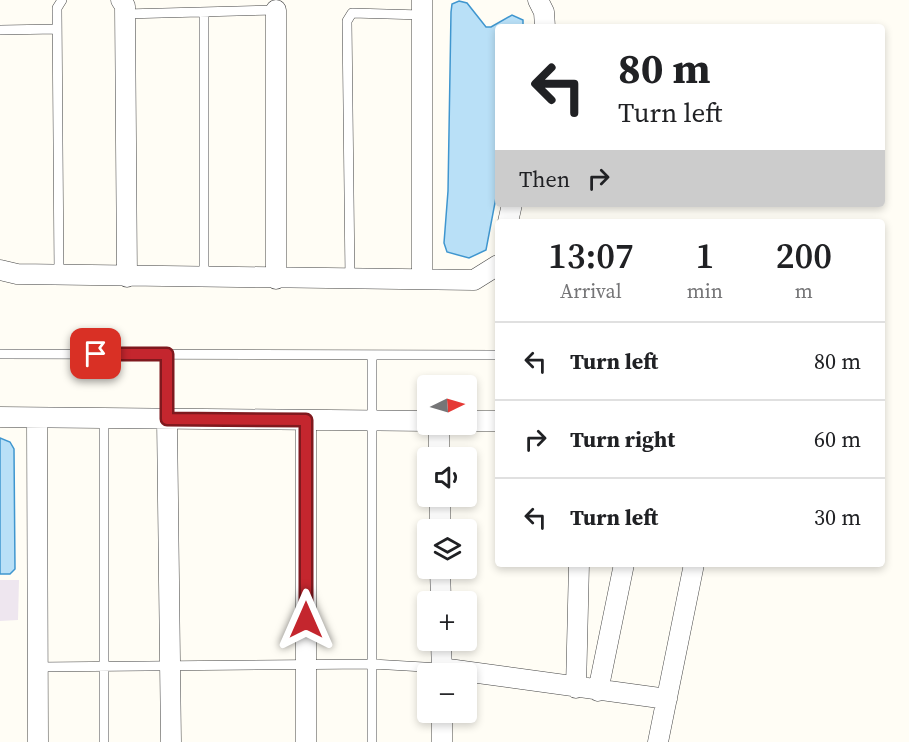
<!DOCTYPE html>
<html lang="en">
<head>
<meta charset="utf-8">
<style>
  body { margin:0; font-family:"Source Serif 4",serif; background:#f6f6f6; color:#202124; height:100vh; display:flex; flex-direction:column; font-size:22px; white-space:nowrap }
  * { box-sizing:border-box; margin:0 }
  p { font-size:20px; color:#757577 }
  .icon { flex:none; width:33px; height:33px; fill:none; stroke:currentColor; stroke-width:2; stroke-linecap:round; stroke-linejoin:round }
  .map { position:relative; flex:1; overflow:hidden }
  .sheet { position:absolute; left:495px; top:219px; width:390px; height:348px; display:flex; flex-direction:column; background:#fff; border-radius:6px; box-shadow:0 3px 9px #0003 }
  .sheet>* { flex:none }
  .hud { position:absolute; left:495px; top:24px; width:390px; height:183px; border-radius:6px; box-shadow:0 3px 9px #0003; background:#fff; color:#202124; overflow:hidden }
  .needle { width:39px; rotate:85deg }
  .fabs { position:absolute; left:417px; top:375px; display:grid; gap:12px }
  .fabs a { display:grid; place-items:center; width:60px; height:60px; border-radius:6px; background:#fff; box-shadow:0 3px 9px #0003; font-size:30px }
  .pin { position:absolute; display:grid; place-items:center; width:51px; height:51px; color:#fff; margin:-26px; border-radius:12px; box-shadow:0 3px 9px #0006 }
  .me { position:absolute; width:66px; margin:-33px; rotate:0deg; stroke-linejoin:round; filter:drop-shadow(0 0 4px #0008) }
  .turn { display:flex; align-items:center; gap:21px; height:126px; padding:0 24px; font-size:27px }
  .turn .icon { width:78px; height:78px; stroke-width:2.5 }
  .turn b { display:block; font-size:42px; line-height:51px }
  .then { display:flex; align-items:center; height:57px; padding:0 24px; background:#0003; gap:12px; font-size:22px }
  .eta { display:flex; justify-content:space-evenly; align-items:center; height:102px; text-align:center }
  .eta b { font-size:36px; font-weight:600; line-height:42px }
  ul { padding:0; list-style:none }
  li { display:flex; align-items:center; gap:18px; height:78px; padding:0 24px; border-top:2px solid #e0e0e0 }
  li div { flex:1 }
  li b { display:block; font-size:22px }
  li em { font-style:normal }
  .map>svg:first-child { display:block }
</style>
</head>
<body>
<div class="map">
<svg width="909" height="742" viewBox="0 0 909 742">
  <rect width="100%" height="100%" fill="#fffdf5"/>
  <!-- industrial -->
  <path fill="#eee6ef" d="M0 580H19L18 620 0 621Z"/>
  <!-- water -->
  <path fill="#b9e0f7" stroke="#3f96cf" stroke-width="1.5" d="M459 1 467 3 486 27H491L512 15 523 20V27H498V187L486 250 469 258 447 252 444 243 448 191 451 12 452 4Z
    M0 438 10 442 14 449 15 569 10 574H0Z"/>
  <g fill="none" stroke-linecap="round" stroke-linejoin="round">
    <defs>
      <path id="lane" d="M204 12V277
        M125 14 276 10
        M0 30 57 29
        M59 275 57 8 62 0
        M350 279 347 21 352 13 422 15
        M0 354 498 355
        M372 355V742
        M167 419V354
        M37 667 372 664 441 668
        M104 742V418"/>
      <path id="street" d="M121 0 125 6 127 277
        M422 0V279
        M538 0 544 12 545 27
        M276 10V279
        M508 222 512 204
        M0 270 17 274 474 280 498 265
        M0 417 428 421
        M37 418 38 742
        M167 419 171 742
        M306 420V742
        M466 421H498
        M439 424V458
        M440 496V530
        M440 568 441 602
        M441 640 442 674
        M441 668 667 699
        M576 688 579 564
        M598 691 624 564
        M442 712V742
        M658 742 694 564"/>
    </defs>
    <!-- lane casing -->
    <use href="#lane" stroke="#444" stroke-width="10"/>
    <!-- street casing -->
    <use href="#street" stroke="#444" stroke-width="21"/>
    <!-- lane -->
    <use href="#lane" stroke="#fff" stroke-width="9"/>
    <!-- street -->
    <use href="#street" stroke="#fff" stroke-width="20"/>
  </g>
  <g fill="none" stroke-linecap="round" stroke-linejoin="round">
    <defs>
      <path id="route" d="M96 354H167V419L306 420V620"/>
    </defs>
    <!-- route casing -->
    <use href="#route" stroke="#7f191e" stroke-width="15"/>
    <!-- route -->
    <use href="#route" stroke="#c4262e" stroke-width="10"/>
  </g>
</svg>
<div class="fabs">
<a><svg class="needle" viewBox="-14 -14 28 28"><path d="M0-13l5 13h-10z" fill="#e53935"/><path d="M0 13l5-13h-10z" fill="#757577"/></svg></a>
<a><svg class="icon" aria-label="sound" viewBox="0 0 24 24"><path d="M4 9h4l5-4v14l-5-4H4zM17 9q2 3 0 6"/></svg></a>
<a><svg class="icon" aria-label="layers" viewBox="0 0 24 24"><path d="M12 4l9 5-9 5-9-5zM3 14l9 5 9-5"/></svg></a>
<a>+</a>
<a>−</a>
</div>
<div class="pin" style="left:96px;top:354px;background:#d93025"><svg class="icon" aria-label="arrive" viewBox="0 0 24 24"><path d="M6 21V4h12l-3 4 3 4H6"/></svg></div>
<svg class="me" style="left:306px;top:620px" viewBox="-20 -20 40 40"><path d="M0-17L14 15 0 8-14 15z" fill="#c4262e" stroke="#fff" stroke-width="4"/></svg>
<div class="hud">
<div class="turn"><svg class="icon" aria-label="left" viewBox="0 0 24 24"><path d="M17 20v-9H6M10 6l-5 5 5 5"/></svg><div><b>80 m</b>Turn left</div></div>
<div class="then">Then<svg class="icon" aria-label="right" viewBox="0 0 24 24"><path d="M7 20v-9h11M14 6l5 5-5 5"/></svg></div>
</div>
<section class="sheet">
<div class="eta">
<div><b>13:07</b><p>Arrival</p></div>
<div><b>1</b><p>min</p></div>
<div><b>200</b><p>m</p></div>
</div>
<ul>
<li><svg class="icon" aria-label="left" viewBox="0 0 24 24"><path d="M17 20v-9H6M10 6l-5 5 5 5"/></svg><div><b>Turn left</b></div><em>80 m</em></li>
<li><svg class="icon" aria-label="right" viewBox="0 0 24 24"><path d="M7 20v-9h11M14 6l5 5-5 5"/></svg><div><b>Turn right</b></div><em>60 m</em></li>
<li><svg class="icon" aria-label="left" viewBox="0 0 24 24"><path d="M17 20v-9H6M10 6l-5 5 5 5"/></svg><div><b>Turn left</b></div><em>30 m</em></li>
</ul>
</section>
</div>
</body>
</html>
